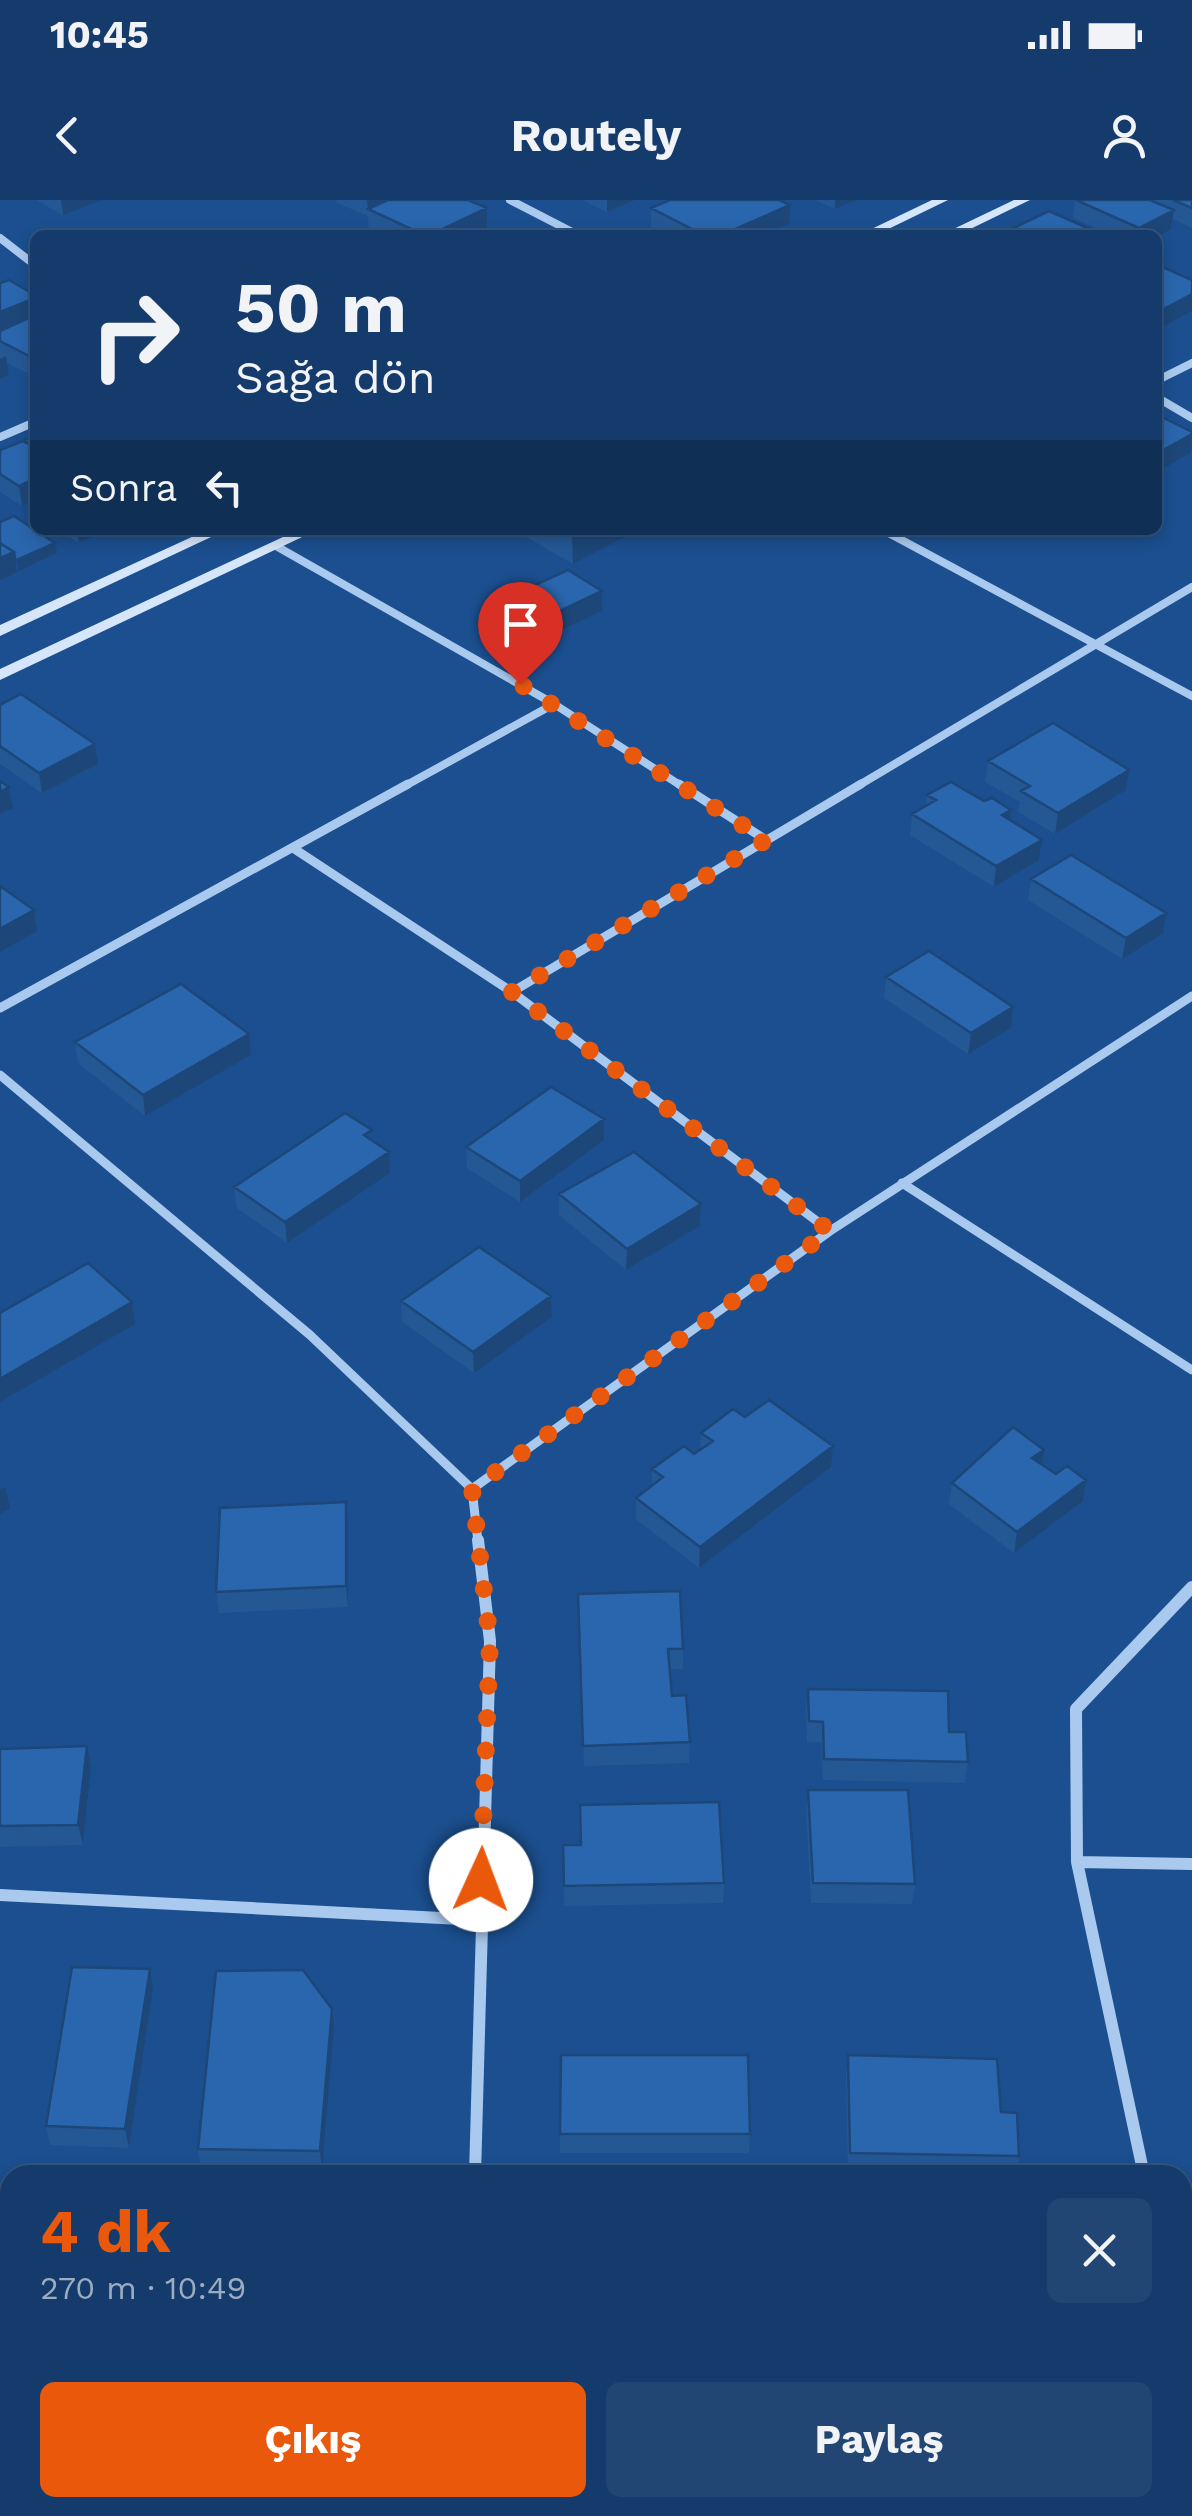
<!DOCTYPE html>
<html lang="tr">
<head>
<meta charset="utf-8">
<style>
  body { margin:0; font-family:"Work Sans",sans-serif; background:#214673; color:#f1f3f6; height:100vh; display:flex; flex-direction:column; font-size:38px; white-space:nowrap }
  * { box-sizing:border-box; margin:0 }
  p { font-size:32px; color:#9dadc1 }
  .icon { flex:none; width:55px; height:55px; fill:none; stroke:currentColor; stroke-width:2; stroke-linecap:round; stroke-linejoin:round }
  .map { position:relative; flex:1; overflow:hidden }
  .sheet { position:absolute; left:0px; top:1965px; width:1192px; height:352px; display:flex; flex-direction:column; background:#143b6b; border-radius:30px 30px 0 0; box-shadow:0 5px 15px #0003,0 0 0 2px #33557e }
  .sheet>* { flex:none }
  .banner { position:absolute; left:30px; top:30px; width:1132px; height:305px; border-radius:15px; box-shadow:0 5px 15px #0003,0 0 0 2px #33557e; background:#143b6b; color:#f1f3f6; overflow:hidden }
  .pin { position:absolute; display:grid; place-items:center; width:85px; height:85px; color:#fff; margin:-102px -42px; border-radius:50% 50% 50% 0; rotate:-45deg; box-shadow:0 0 10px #0007 }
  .pin .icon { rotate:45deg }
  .me { position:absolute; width:110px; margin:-55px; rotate:2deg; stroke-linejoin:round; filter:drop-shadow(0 0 8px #0008) }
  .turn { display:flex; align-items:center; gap:35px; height:210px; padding:0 40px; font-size:45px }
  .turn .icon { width:130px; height:130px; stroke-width:2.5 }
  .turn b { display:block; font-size:70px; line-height:85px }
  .then { display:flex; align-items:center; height:95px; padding:0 40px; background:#0003; gap:20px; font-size:38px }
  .round { display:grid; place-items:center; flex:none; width:105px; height:105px; border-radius:15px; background:#214673 }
  .summary { display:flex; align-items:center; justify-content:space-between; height:170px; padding:0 40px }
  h1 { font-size:60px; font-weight:700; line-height:75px; color:#ea580c }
  .action { display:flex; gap:20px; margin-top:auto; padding:20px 40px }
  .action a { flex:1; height:115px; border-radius:15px; background:#ea580c; color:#fff; font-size:40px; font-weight:700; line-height:115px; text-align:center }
  .action a+a { background:#214673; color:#f1f3f6 }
  .status { display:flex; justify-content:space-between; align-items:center; height:70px; padding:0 50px; background:#143b6b; direction:ltr }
  .status svg { height:28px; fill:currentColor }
  header { display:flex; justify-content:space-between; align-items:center; height:130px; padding:0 40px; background:#143b6b; font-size:45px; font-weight:700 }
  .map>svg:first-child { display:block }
</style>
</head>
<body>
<div class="status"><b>10:45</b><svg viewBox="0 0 49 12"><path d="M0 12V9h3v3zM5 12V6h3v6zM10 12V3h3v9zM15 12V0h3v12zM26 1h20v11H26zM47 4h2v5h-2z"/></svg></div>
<header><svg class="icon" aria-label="back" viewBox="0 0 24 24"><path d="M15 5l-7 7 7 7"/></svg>Routely<svg class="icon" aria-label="person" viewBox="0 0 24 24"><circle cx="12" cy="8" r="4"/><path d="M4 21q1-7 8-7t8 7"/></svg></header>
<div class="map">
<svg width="1192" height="2316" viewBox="0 0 1192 2316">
  <rect width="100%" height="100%" fill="#1b4f8f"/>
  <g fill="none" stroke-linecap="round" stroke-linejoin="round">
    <!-- street-far2 -->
    <path stroke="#a9c9ee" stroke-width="8" d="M510 0 578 35
      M0 38 35 65
      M1158 180 1192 163
      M1158 198 1192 218
      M0 237 35 222
      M883 330 1192 496
      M276 346 554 504 683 587
      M403 587 554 504
      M856 587 1192 387"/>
    <!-- street-far1 -->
    <path stroke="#a9c9ee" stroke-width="9" d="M679 584 766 640
      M293 648 512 792
      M0 808 408 584
      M0 875 310 1135 472 1289 478 1342
      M902 983 1192 1170
      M830 1031 512 792 861 584
      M472 1289 830 1031 1192 796"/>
    <!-- street -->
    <path stroke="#a9c9ee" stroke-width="12" d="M1077 1662 1192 1664
      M0 1695 479 1720
      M475 1975 490 1441 478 1340
      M1144 1975 1077 1662 1076 1509 1192 1387
      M1182 2153 1192 2198
      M1182 2240H1192
      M0 2286H10
      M469 2308V2316"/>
    <!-- secondary -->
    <path fill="#d6e6fa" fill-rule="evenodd" d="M932 0H948L876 35H859Z
      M1014 0H1030L958 35H941Z
      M207 330H226L0 436V425Z
      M298 330H317L0 480V469Z"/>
  </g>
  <!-- wall -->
  <path fill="#245895" d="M36 0H102L63 15Z
    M336 0H473L474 2 487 8V35H369L368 16 337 3Z
    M583 0H635L607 12Z
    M815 0H856L835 9Z
    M1075 0H1192V28L1173 19 1171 29 1158 35H1111L1073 18Z
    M651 8 789 24 764 35H667L651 27Z
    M0 82 35 95V177L7 163 9 175 0 179Z
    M35 235V302V300L22 306 0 292V250L25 242V240Z
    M58 330H107L79 343Z
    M514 330H638L573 364Z
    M491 405 602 411 526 447 492 425Z
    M0 505 95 544 98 564 42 593 0 564Z
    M988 561 1126 590 1055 634 1018 612 1020 602 985 582Z
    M927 595 984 601 1010 620 1042 640 1039 660 994 687 910 635 912 614 926 606Z
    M1031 679 1163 734 1122 759 1028 700Z
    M886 777 1011 828 968 854 884 798Z
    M75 842 251 855 145 916 78 863Z
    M604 940 520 1002 467 968 466 947Z
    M372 941 390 973 287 1043 237 1008 234 987Z
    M559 994 701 1004 700 1026 626 1070 559 1015Z
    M551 1096 552 1117 474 1173 402 1122 401 1101Z
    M745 1217 833 1246 831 1267 699 1368 636 1319V1298L652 1286V1269L694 1254 700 1250 701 1233Z
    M1042 1265 1056 1274 1086 1280 1083 1301 1014 1353 949 1304 952 1283Z
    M346 1302 348 1323V1407L219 1413 216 1392Z
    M578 1414 683 1449V1469H670L672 1496 690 1542 689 1563 584 1566Z
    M808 1489 949 1532 968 1562 965 1583 823 1580 821 1542H807L806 1509Z
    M0 1549 91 1567 83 1645 0 1647Z
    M808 1590 915 1684 912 1704 811 1703 806 1610Z
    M563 1645H581L724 1683 723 1703 564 1706Z
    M153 1789 129 1948 50 1945 46 1926Z
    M334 1829 322 1971 201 1968 198 1949Z
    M561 1855 750 1934 749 1953H560Z
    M848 1855 1001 1912 1019 1956 1016 1975 848 1972 846 1875Z"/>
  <!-- shaded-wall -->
  <path fill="#1d4779" d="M61 0H102L63 15Z
    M367 0H403L368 9Z
    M466 0H473L474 14 487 8V35H430Z
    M607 0H635L607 12Z
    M835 0H856L835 9Z
    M790 5 789 24 764 35H722Z
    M1174 10 1171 29 1158 36 1138 35 1139 28Z
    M1192 94V111L1158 129V112Z
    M35 98V118L0 132V112Z
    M6 156 9 175 0 179V159Z
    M1192 234 1191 253 1158 271V253Z
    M35 279V300L22 306 19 286Z
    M77 330H107L79 343Z
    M584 330H638L573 364 572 336Z
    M55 343 57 353 19 371 17 360Z
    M14 352 17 372 0 380V358Z
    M602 391V411L526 447V427Z
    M95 544 98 564 42 593 39 573Z
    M1129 570 1126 590 1055 634 1058 613Z
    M9 587 13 608 0 614V592Z
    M1011 610 1009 630 1002 615Z
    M1042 640 1039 660 994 687 996 666Z
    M34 710 37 731 0 752V729Z
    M1166 713 1163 734 1122 759 1126 738Z
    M1013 807 1011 828 968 854 971 833Z
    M249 834 251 855 145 916 143 895Z
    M604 919V940L520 1002V981Z
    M389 952 390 973 287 1043 285 1022Z
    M701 1004 700 1026 626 1070 627 1049Z
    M551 1096 552 1117 474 1173 473 1152Z
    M132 1102 135 1124 0 1202V1179Z
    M833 1246 831 1267 699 1368 700 1347Z
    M1044 1250 1041 1271 1032 1258Z
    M1086 1280 1083 1301 1014 1353 1017 1332Z
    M5 1287 10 1308 0 1314V1290Z
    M346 1302 348 1323V1407L346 1386Z
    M87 1546 91 1567 83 1645 78 1625Z
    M150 1769 153 1789 129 1948 125 1929Z
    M332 1809 334 1829 322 1971 320 1951Z"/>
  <!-- building -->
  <path fill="#2a66ad" stroke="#1d4779" stroke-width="2.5" d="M388 0H468L487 8 430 35H424L368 9Z
    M670 0H779L790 5 722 35H704L651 8Z
    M1076 0H1150L1174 10 1139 28Z
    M1173 0H1192V8Z
    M1049 11 1103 35H999Z
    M1158 65 1192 80V94L1158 112Z
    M9 80 35 95V98L0 112V83Z
    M35 115V159L0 141V131Z
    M1158 215 1192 232V234L1158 253Z
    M35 235V246L25 240Z
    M23 241 35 248V279L19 286 0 274V250Z
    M14 316 35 330 55 343 17 360 15 359 14 352 0 343V322Z
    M562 330H584L572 336Z
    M0 343 14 352 0 358Z
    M568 370 602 391 526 427 491 405Z
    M21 494 95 544 39 573 0 546V505Z
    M1053 523 1129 570 1058 613 1021 591 1030 586 988 561Z
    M0 581 9 587 0 592Z
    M951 582 984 601 992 598 1011 610 1002 615 1042 640 996 666 912 614 936 600 927 595Z
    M1071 655 1166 713 1126 738 1031 679Z
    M0 686 34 710 0 729Z
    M929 751 1013 807 971 833 886 777Z
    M181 784 249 834 143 895 75 842Z
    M551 887 604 919 520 981 466 947Z
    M345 913 372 930 364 935 389 952 285 1022 234 987Z
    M634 952 701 1004 627 1049 559 994Z
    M479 1047 551 1096 473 1152 401 1101Z
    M88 1063 132 1102 0 1179V1113Z
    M769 1200 833 1246 700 1347 636 1298 663 1277 652 1269 684 1246 694 1254 713 1241 701 1233 733 1209 745 1217Z
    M1013 1227 1044 1250 1032 1258 1056 1274 1067 1266 1086 1280 1017 1332 952 1283Z
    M346 1302V1386L216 1392 220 1308Z
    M680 1391 683 1449H668L672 1496 686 1495 690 1542 583 1546 578 1394Z
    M808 1489 948 1491 949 1532H966L968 1562 824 1559 823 1522 809 1521Z
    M87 1546 78 1625 0 1626V1549Z
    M808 1590H908L915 1684 813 1683Z
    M719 1602 724 1683 564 1686 563 1645H581L580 1605Z
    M72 1767 150 1769 125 1929 46 1926Z
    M303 1770 332 1809 320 1951 198 1949 216 1771Z
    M561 1855H748L750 1934H560Z
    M848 1855 997 1859 1001 1912 1017 1913 1019 1956 850 1953Z"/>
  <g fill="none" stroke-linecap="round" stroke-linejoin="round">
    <!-- route -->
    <path stroke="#ea580c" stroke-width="18" stroke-dasharray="0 32.4" d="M481 1680 490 1441 472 1289 830 1031 512 792 766 640 520 484"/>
  </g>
</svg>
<div class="pin" style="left:520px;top:484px;background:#d93025"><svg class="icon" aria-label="arrive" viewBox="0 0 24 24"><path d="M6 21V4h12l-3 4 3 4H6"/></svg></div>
<svg class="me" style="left:481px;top:1680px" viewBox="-20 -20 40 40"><circle r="19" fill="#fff"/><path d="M0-13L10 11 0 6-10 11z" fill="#ea580c"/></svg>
<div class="banner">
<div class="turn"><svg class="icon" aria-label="right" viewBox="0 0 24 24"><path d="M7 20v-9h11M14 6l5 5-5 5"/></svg><div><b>50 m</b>Sağa dön</div></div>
<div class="then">Sonra<svg class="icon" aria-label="left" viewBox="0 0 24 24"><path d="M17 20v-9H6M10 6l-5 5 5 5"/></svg></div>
</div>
<section class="sheet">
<div class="summary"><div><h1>4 dk</h1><p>270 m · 10:49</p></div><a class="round"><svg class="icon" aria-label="close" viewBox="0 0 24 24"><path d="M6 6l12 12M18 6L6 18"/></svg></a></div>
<div class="action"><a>Çıkış</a><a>Paylaş</a></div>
</section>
</div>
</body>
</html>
